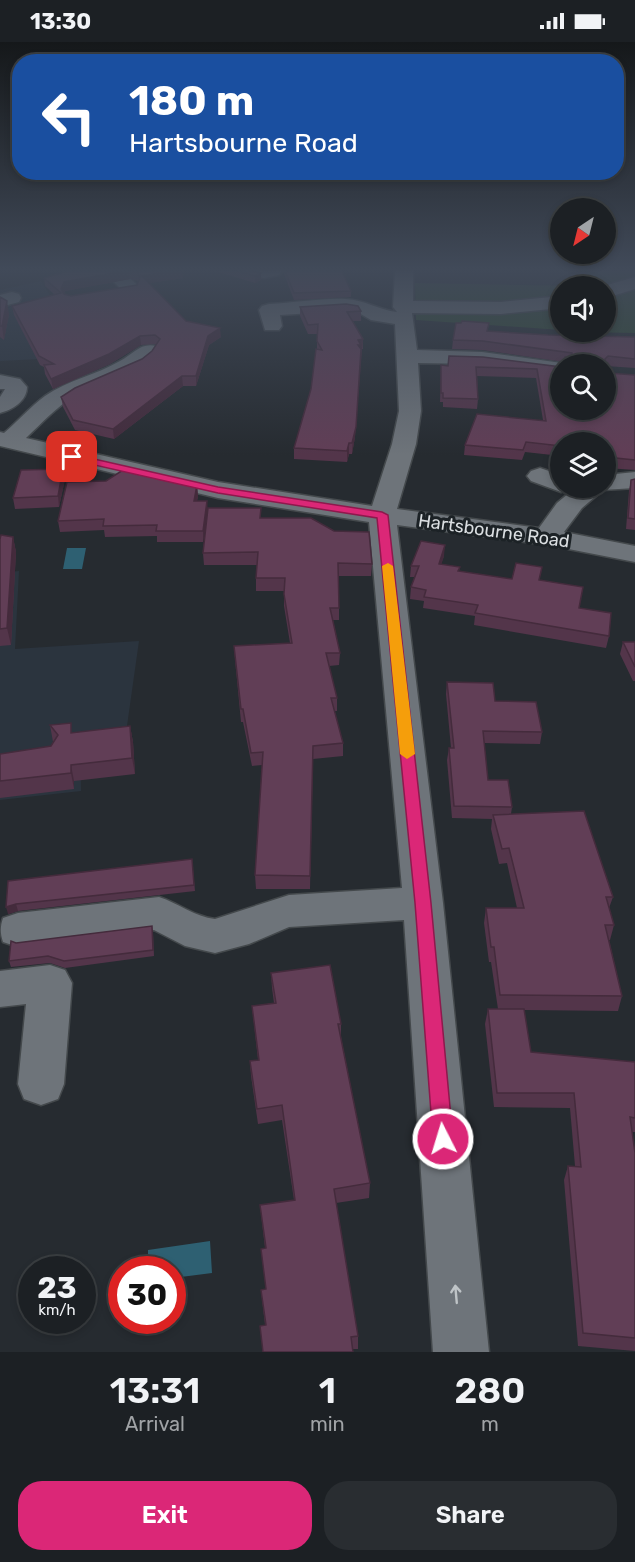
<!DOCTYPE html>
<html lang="en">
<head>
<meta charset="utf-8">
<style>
  body { margin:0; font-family:Rubik,sans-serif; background:#292d31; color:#f1f3f6; height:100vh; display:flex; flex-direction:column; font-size:22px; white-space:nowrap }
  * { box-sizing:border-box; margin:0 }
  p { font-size:20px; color:#a0a3a6 }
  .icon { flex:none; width:33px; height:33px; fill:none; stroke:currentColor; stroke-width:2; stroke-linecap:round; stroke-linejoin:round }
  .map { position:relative; height:1310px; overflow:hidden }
  .drawer { display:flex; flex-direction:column; background:#1c2024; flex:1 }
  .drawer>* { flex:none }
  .hud { position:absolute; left:12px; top:12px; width:612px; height:126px; border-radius:24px; box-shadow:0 3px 9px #0003,0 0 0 2px #3a3e41; background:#1a4fa0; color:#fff; overflow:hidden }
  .needle { width:39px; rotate:215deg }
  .tools { position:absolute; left:550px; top:156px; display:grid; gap:12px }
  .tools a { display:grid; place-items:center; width:66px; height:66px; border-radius:50%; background:#1c2024; box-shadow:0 3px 9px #0003,0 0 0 2px #3a3e41; font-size:30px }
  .speed { position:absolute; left:18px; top:1214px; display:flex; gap:12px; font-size:30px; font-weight:700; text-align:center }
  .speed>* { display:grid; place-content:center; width:78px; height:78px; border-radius:50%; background:#1c2024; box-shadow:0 3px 9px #0003,0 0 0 2px #3a3e41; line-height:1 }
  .speed small { font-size:15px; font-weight:400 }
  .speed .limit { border:9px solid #d22; background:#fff; color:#111 }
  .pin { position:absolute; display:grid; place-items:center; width:51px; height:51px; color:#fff; margin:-26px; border-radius:12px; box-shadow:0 3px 9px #0006 }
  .me { position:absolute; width:66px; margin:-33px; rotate:355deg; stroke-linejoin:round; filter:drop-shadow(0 0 4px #0008) }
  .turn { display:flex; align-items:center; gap:21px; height:126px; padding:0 18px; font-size:27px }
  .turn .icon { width:78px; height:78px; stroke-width:2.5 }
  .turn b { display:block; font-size:42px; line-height:51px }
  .eta { display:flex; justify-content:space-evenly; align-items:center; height:102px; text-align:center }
  .eta b { font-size:36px; font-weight:600; line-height:42px }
  .button { display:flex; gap:12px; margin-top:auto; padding:12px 18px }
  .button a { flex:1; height:69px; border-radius:24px; background:#db2777; color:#fff; font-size:24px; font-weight:600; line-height:69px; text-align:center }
  .button a+a { background:#292d31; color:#f1f3f6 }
  .status { display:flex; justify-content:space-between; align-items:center; height:42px; padding:0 30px; background:#1c2024; direction:ltr }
  .status svg { height:16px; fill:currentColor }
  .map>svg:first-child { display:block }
</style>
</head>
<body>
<div class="status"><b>13:30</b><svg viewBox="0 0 49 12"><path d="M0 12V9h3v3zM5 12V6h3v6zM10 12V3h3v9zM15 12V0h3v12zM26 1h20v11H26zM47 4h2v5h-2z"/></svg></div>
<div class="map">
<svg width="635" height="1310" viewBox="0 0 635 1310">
  <rect width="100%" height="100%" fill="#262b30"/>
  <!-- built -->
  <path fill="#2b343e" d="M41 239 69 284 40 317 0 319V248Z
    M19 529 15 607 139 599 126 691 80 696 81 749 0 758V531Z"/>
  <!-- green -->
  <path fill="#2f4931" d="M590 229H635V291L580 290H606V244H561V288L416 278 415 241 581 244Z"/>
  <!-- water -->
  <path fill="#2e6072" d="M67 506H86L82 527H63Z
    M210 1199 212 1231 173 1236 172 1227H148V1208Z"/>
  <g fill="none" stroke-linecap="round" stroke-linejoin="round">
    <defs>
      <path id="minor" d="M103 229H123L139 245 137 249H123Z
        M247 229H282L279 233 264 236 250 233Z
        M395 229H413V259L501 260 561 254V266L501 272 412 271 417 308 482 310 569 322H561V332L482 322 418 321 421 369 416 402 397 467 539 486 557 461 575 446H606V433L635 430V446L603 448 582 466 564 490 635 504V520L548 503 397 483 443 861 489 1310H433L404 878 289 885 249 902 215 911 185 904 154 888 18 905 3 900C0 891 0 885 3 876L18 871 159 855C178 861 195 875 215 877L289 853 402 846 369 480 218 456 0 404V390L4 391C18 379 30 365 45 354 68 338 96 333 120 319 133 312 141 300 156 304L159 308C141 335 103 340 75 354 56 365 42 381 26 396L218 440 372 464 392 402 399 369 395 282 371 278 359 271 346 269 280 273 282 284 279 288H265L259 268 262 264 269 262C294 261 321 256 346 257 365 258 379 268 397 270L393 265Z
        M635 235V247L606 256 604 244Z
        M12 250 19 252 21 256 19 260 0 265V253Z
        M0 333 20 337 27 345C27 359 12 368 0 371V355L5 347H0Z
        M540 426 561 433V446H571L561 450 531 439 527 434 531 429Z
        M50 923 65 928 72 941 64 1042 58 1057 41 1063 24 1057 18 1042 26 962 0 965V929Z"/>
    </defs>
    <!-- minor casing -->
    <use href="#minor" stroke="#44494c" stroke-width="3"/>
    <!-- minor -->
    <use href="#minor" fill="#6e747a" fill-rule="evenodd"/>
  </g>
  <!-- wall -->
  <path fill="#53354a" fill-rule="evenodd" d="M68 229H182L183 236 149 241 186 279 221 295 209 303 196 344H183L114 397 75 388 63 365 61 355 142 317 152 309 157 302 141 303 110 322 53 347 45 332 44 325 40 323 14 273 12 264 55 253 45 244 44 236ZM130 237 138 239 137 243 71 254 64 252 65 249Z
    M215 229H253L261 238 255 241Z
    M283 229H342L351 249V255L294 258Z
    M0 255 9 272 4 298 0 295Z
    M300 265 361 269V279H352L363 297V307H361L355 395 352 412H349L347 420 294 417V406L311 347 317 307V292H308L300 274Z
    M461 281 488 289 548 293 635 295V326L606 324V322H564V320L482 308 452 307 453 298Z
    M441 323 561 325 608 331 635 333V428L606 426V400H561V414L525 410 522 418 464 413 465 403 543 378 536 336 477 334 478 357 477 367 443 365V360H440Z
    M63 427 65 437 59 465 15 467 13 456Z
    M635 437V488L626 487 629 449 631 438Z
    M197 443 198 454 197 459 208 468 262 476 372 522 371 534H339V578H333L340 611 339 623 329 624 337 656V669H334L343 701V714L313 717 310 847H256L255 833 262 723 252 724 243 680H241L235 617 234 604 290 601 284 564V549H256V536L257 523H204L203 511 206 481 203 500H157V494L105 495 104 488 60 490 58 479Z
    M13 495 16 510 11 603 0 604V497Z
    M444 514 441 522 460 525 459 529 512 537 539 539 579 566 609 594 606 606 474 583 475 574 423 566 424 559 410 557 411 545 415 535H410L411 524Z
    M623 600H635V639H633L620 612Z
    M447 640 495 659 542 690 540 702 484 701 488 738 512 765 511 772 613 855 609 866 614 883 610 898H609L622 954 618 969 524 968 531 1010 635 1020V1090H632L635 1111V1309L578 1304 564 1138 568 1124H575L570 1066 494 1065 485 982 488 967H498L491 920H489L484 881 486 866H517L507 821 499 822 491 787 492 777 452 776 447 718 449 706H451L446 652Z
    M50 683 73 691 130 684 133 700 135 732 74 739V747L0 756V712L51 704 53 700Z
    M192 817 195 849 18 869 8 872V839Z
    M153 890 154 914 65 926 50 921 11 925 9 919 16 901Z
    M271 931 341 982V995L370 1141 369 1156 336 1161 358 1294V1307H353L265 1283 261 1248 266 1247 261 1207 265 1206 260 1163 294 1158 282 1078 258 1082 251 1034 250 1019 258 1018 252 964 274 961 272 946Z"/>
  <!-- shaded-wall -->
  <path fill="#442b3c" d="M124 229H129L130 237 65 249 62 256 61 247 64 240Z
    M171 229H182L183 236 143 242 142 234Z
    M261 231V238L255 241V234Z
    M7 259 9 272 4 298 2 284Z
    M220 286 221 295 209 303 196 344V334L208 294Z
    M140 294 141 303 110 322 53 347 51 337Z
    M363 297 355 395 352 412 358 298Z
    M182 334 183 344 114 397 113 387Z
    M349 401V412L347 420V409Z
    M63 427 65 437 59 465 58 454Z
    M197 443 198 454 195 470 194 459Z
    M207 459 208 470 203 500V489Z
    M13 495 16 510 11 603 7 586Z
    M445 503 444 514 438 533 439 522Z
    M130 684 133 700 135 732 132 716Z
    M71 723 74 739V747L71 731Z
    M16 862 18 869 8 872 6 865Z"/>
  <!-- building -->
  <path fill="#613e56" stroke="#442b3c" stroke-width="1.5" d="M68 229H124L64 240 61 247 64 252 71 254 137 243 140 235 137 230 132 229H171L142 234 186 279 220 286 208 294 196 334H182L113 387 73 378 61 355 75 346 142 317 152 309 160 297 155 293 140 294 109 312 51 337 44 323 54 322 39 314 12 264 61 251 44 236Z
    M237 229H253L261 231 255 234Z
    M285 229H342L351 249 294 251Z
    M0 255 7 259 2 284H0Z
    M346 262 358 264 361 269 347 270 363 297 358 298 361 303H358L361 307 356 385 352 401H349L347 409 294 406 311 347 316 307 322 308 317 299 318 282 308 283 300 265Z
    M462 279 489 281 487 289 548 293 635 295V317L608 314 605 317V322H565V315L572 314V311L483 299 453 298 456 281H461Z
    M449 314 483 315 561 325V368H606V329L608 331 635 333V418L606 415V400H561V404L526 400 523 408 465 403 477 372 546 379 537 327 476 325 478 357 443 356V351H441V323L448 324Z
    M126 426 197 443 194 459H207L203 489H156L157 483 103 484 104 477 58 479 67 440 106 439Z
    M63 427 58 454 13 456 21 428Z
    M635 437V477L628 476 631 438Z
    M208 466H261L260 476H311L334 489 369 490 372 522 338 521 339 566H330L340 611H326L337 656H331L343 701 313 704 310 834 255 833 263 710 251 711 243 667H241L234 604 292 601 284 552 285 536H256L258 510 203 511Z
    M1 493 13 495 7 586 0 587V497Z
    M421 499 445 503 439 522 460 525 458 529 512 537 516 521 542 525 539 538 583 545 579 566 611 571 609 594 475 571 478 563 424 555 426 548 411 545 419 524H411Z
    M623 600H635V625Z
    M447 640 493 641 495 659 536 660 542 690 483 689 488 738H508L512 765 454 764 449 706H454Z
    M71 681V691L130 684 132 716 71 723V731L0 739V712L51 704 58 693 50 683Z
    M584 769 613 855H606L614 883H605L622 954 500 953 494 905H491L486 866H524L509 806 502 807 493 773Z
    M192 817 194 843 16 862 6 865 8 839Z
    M152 884 153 908 64 919 48 914 9 919 11 899 16 901Z
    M330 923 341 982H338L370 1141 334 1147 358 1294 351 1295 353 1310H263L260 1284 266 1283 261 1248 266 1247 261 1207 266 1206 260 1163 295 1158 282 1063 257 1067 250 1019 259 1018 252 964 276 961 271 931Z
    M488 967H524L531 1010 635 1020V1076L630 1075 635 1111V1296L583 1291 568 1124 581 1125 574 1051H497Z"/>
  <!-- one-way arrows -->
  <defs><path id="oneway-shaft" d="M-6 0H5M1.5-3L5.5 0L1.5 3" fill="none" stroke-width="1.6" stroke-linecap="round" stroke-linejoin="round" transform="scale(1.5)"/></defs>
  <use stroke="#bfc4c7" href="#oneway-shaft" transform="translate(456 1252) rotate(-95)"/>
  <!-- sky -->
  <linearGradient id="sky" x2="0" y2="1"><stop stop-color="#15181a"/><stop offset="0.55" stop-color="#414a59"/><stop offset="1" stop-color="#414a59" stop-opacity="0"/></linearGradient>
  <rect width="635" height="413" fill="url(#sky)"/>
  <!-- route -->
  <path fill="#db2777" stroke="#8e194d" stroke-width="1.5" d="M72 412 218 445 382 470 388 473 431 861 453 1097 450 1104 443 1107 436 1104 433 1097 415 861 377 476 218 451 68 417V413Z"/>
  <!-- slow -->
  <path fill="#f59e0b" d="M388 521 393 524 415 712 407 717 400 712 382 524Z"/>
  <g text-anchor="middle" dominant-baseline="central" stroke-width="6" stroke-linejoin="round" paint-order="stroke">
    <!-- far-street labels -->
    <g font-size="18" fill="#dadee1" stroke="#1c2226">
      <text transform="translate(494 489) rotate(8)">Hartsbourne Road</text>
    </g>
  </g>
</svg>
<div class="tools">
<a><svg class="needle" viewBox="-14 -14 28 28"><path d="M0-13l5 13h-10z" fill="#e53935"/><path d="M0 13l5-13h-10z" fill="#a0a3a6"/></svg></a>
<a><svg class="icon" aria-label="sound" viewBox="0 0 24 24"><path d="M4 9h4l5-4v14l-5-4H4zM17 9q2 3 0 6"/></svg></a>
<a><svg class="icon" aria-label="search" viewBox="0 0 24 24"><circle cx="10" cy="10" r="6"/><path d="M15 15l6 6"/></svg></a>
<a><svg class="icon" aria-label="layers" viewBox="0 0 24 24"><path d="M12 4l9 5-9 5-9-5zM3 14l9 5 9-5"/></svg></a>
</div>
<div class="speed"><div>23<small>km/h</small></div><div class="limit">30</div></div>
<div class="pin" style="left:72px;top:415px;background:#d93025"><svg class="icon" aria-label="arrive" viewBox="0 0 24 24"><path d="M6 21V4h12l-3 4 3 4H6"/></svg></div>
<svg class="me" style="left:443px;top:1097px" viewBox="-20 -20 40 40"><circle r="17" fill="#db2777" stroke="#fff" stroke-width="3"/><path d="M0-11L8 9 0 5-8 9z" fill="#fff"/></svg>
<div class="hud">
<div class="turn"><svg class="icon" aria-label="left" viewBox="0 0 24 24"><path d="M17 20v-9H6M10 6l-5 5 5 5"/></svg><div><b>180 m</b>Hartsbourne Road</div></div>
</div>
</div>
<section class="drawer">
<div class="eta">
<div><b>13:31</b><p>Arrival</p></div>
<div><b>1</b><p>min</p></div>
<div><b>280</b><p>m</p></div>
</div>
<div class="button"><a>Exit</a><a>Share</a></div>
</section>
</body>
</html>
